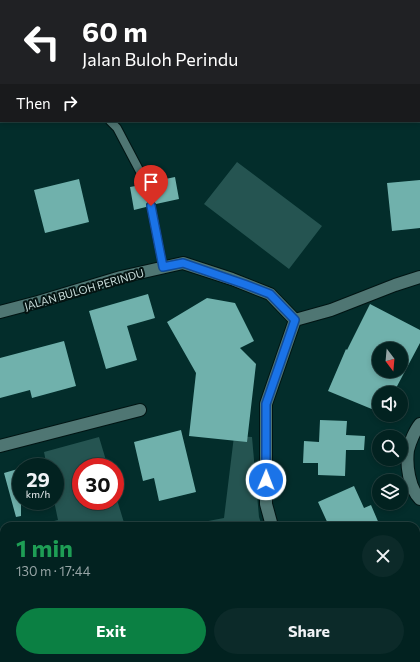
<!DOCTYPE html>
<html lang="en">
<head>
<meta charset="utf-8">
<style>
  body { margin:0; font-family:Commissioner,sans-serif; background:#0c2a29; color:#f1f3f6; height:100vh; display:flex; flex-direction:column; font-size:15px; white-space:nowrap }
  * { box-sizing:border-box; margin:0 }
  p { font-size:13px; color:#96a4a5 }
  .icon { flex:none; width:22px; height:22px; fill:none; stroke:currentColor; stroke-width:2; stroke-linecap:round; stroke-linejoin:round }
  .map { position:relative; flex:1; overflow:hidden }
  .details { position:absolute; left:0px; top:522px; width:420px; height:140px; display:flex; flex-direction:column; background:#022220; border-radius:12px 12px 0 0; box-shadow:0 2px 6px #0003,0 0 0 1px #233f3e }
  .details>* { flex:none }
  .top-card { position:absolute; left:0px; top:0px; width:420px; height:122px; box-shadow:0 2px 6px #0003,0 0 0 1px #233f3e; background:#202124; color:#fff; overflow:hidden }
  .needle { width:26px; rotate:164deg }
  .tools { position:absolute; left:372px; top:342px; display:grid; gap:8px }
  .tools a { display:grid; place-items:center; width:36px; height:36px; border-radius:50%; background:#022220; box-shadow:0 2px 6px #0003,0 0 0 1px #233f3e; font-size:20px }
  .speed { position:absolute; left:12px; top:458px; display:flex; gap:8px; font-size:20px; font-weight:700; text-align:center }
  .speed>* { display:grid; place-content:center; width:52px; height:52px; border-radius:50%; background:#022220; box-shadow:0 2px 6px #0003,0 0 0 1px #233f3e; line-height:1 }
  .speed small { font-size:10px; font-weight:400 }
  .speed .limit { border:6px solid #d22; background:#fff; color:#111 }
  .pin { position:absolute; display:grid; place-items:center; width:34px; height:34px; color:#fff; margin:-41px -17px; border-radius:50% 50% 50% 0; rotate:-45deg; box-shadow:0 0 4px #0007 }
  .pin .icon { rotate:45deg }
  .me { position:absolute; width:44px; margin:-22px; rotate:1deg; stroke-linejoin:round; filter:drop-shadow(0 0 3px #0008) }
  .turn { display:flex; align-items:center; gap:14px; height:84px; padding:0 16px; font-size:18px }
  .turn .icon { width:52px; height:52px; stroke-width:2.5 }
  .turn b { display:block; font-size:28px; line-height:34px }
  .then { display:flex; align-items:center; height:38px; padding:0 16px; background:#0003; gap:8px; font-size:15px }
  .round { display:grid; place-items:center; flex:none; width:42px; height:42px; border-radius:21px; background:#0c2a29 }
  .headline { display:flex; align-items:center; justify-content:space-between; height:68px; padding:0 16px }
  h1 { font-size:24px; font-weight:700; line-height:30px; color:#1e9e55 }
  .action { display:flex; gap:8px; margin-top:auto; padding:8px 16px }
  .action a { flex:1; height:46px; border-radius:24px; background:#0b8043; color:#fff; font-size:16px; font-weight:700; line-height:46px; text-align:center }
  .action a+a { background:#0c2a29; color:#f1f3f6 }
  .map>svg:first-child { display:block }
</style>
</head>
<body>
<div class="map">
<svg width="420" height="662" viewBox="0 0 420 662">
  <rect width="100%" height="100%" fill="#032d2b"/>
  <!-- green -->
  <path fill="#255451" d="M237 162 322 226 289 269 204 204Z
    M234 436 252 437 259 517 262 526H182L224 518Z
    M99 437 108 467H81V501H115V493L125 526H34L58 520 54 501 55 467H47L44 452Z
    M152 658H314L313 662H153Z"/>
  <!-- building -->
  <path fill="#70b1ac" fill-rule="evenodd" d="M175 177 179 199 156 204 153 201H150L146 204V207L134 210 130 187 141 185 143 188H148L151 186V182Z
    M79 179 89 222 45 233 34 190Z
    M420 180V228L392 231 387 183Z
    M148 294 155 318 127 326 137 360 106 369 89 311Z
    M207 298 235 303 254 341 240 348 256 364 247 442 189 436 196 373 167 322Z
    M370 304 420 330V343L395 390 404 393 401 400V393H379V412L328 391 346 349 347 350ZM379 349H401V371H379Z
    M64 341 76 386 32 398 30 390 0 398V358Z
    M320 420 347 421 346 435 365 436 364 450H346L345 476 318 475V463H303L304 441 319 442Z
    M181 430 196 492 159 501 154 478 143 481 134 442Z
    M21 468V516L16 517 4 473Z
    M354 486 364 508 371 505 380 526H329L318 502Z"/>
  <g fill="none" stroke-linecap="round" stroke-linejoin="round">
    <defs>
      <path id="lane" d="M322 0V1
        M0 3 1 4
        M110 121 117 128 146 183
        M151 206 163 267"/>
      <path id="street" d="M0 312 38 302 121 277 183 263 232 279 270 294 295 320
        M295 320 331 310 395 285 420 277
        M420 424C415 430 410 442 408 450 406 465 409 488 420 499
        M0 446 140 410
        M272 526 266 504V404L295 320
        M0 561 4 560
        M135 658 136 662
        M331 658V662"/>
    </defs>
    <!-- lane casing -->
    <use href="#lane" stroke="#001413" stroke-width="10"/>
    <!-- street casing -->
    <use href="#street" stroke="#001413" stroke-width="14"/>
    <!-- lane -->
    <use href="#lane" stroke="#4f7673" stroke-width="8"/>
    <!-- street -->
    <use href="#street" stroke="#4f7673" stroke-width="12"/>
  </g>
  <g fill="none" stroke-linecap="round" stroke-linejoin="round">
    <defs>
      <path id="route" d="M151 206 163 267 183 263 244 284 270 294 295 320 266 404V480"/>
    </defs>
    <!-- route casing -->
    <use href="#route" stroke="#114b97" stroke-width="10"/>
    <!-- route -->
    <use href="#route" stroke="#1a73e8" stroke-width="7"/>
  </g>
  <g text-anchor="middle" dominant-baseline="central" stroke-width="4" stroke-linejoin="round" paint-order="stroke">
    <!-- street labels -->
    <g font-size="11" fill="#cadedc" stroke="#041311">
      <text transform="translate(84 289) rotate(-16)">JALAN BULOH PERINDU</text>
    </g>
  </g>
</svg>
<div class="tools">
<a><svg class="needle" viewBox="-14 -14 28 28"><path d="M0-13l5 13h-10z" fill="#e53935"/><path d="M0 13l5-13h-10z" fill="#96a4a5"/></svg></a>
<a><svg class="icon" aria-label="sound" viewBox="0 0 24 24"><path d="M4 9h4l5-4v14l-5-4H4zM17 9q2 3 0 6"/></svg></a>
<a><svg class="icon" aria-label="search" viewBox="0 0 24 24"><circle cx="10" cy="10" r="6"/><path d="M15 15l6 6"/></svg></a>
<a><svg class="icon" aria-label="layers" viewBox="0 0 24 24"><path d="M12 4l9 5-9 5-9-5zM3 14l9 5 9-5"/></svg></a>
</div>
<div class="speed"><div>29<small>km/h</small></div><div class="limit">30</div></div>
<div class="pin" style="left:151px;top:206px;background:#d93025"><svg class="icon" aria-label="arrive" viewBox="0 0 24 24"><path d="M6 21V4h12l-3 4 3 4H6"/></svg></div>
<svg class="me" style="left:266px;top:480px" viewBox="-20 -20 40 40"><circle r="17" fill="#1a73e8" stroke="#fff" stroke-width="3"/><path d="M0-11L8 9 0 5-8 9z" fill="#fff"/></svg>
<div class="top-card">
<div class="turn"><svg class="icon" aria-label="left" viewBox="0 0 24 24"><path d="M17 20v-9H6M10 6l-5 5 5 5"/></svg><div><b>60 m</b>Jalan Buloh Perindu</div></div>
<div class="then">Then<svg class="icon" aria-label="right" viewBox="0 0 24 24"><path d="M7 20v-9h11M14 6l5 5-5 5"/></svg></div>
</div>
<section class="details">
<div class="headline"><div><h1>1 min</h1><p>130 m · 17:44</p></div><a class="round"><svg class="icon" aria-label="close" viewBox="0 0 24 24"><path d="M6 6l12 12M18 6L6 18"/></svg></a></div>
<div class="action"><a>Exit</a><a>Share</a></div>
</section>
</div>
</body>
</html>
